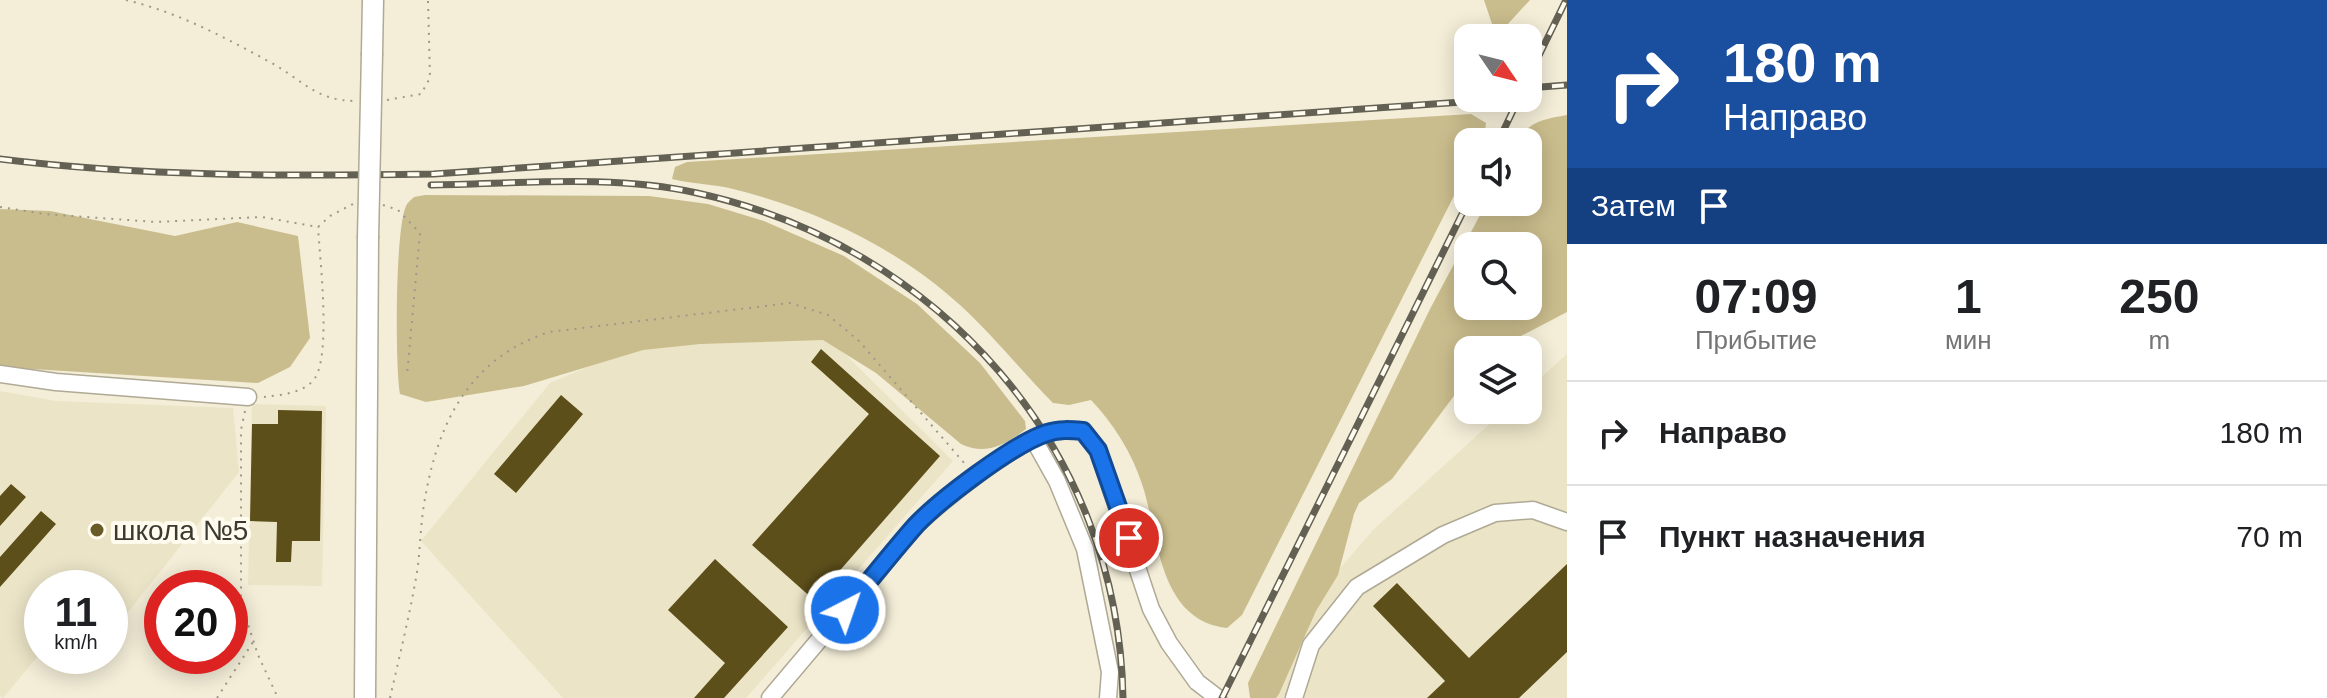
<!DOCTYPE html>
<html lang="ru">
<head>
<meta charset="utf-8">
<style>
  body { margin:0; font-family:Arial,sans-serif; background:#f2f2f2; color:#202124; height:100vh; display:flex; flex-direction:column; font-size:30px; white-space:nowrap }
  * { box-sizing:border-box; margin:0 }
  p { font-size:26px; color:#757577 }
  .icon { flex:none; width:44px; height:44px; fill:none; stroke:currentColor; stroke-width:2; stroke-linecap:round; stroke-linejoin:round }
  .map { position:relative; flex:1; overflow:hidden }
  .side { display:flex; flex-direction:column; background:#fff; width:760px }
  .side>* { flex:none }
  .hud { background:#1a4fa0; color:#fff; overflow:hidden }
  .needle { width:52px; rotate:125deg }
  .buttons { position:absolute; left:1454px; top:24px; display:grid; gap:16px }
  .buttons a { display:grid; place-items:center; width:88px; height:88px; border-radius:16px; background:#fff; box-shadow:0 4px 20px #0003; font-size:40px }
  .speed { position:absolute; left:24px; top:570px; display:flex; gap:16px; font-size:40px; font-weight:700; text-align:center }
  .speed>* { display:grid; place-content:center; width:104px; height:104px; border-radius:50%; background:#fff; box-shadow:0 4px 20px #0003; line-height:1 }
  .speed small { font-size:20px; font-weight:400 }
  .speed .limit { border:12px solid #d22; background:#fff; color:#111 }
  .pin { position:absolute; display:grid; place-items:center; width:68px; height:68px; color:#fff; margin:-34px; border:4px solid #fff; border-radius:50%; box-shadow:0 2px 8px #0007 }
  .me { position:absolute; width:88px; margin:-44px; rotate:41deg; stroke-linejoin:round; filter:drop-shadow(0 0 6px #0008) }
  .turn { display:flex; align-items:center; gap:28px; height:168px; padding:0 24px; font-size:36px }
  .turn .icon { width:104px; height:104px; stroke-width:2.5 }
  .turn b { display:block; font-size:56px; line-height:68px }
  .then { display:flex; align-items:center; height:76px; padding:0 24px; background:#0003; gap:16px; font-size:30px }
  .eta { display:flex; justify-content:space-evenly; align-items:center; height:136px; text-align:center }
  .eta b { font-size:48px; font-weight:800; line-height:56px }
  ul { padding:0; list-style:none }
  li { display:flex; align-items:center; gap:24px; height:104px; padding:0 24px; border-top:2px solid #e0e0e0 }
  li div { flex:1 }
  li b { display:block; font-size:30px }
  li em { font-style:normal }
  main { display:flex; flex:1; min-height:0 }
  .map>svg:first-child { display:block }
</style>
</head>
<body>
<main>
<div class="map">
<svg width="1567" height="698" viewBox="0 0 1567 698">
  <rect width="100%" height="100%" fill="#f4eed8"/>
  <!-- built -->
  <path fill="#ebe4c7" d="M657 337H828L953 461 746 698H563L421 541 550 383Z
    M1567 354V698H1250L1280 638 1373 530 1505 410H1528V389Z
    M0 391 56 401 233 408 239 472 110 635V588H42V651L3 698 0 696Z
    M252 404 326 406 322 586 248 585Z"/>
  <!-- green -->
  <path fill="#cabd8d" fill-rule="evenodd" d="M1484 0H1530L1507 25 1493 27Z
    M1471 114 1486 123 1484 141 1468 142V168L1242 615 1227 628C1157 620 1159 534 1142 484 1132 453 1113 423 1091 400L1069 405 1053 403C1021 371 994 336 960 305 896 247 817 210 733 189 713 184 692 184 672 179L675 167 687 162Z
    M1567 115V312L1494 350H1468V377L1392 479 1359 503 1354 514 1338 575 1316 611 1279 694 1276 698H1250L1248 683 1430 309 1487 202H1528V142H1517C1528 121 1545 119 1567 115ZM1528 246V306H1468V246Z
    M425 195 649 196 708 204 764 221 844 256 917 304 980 363 1025 421 1026 429C1006 445 985 456 961 444L876 373 823 340 700 344 643 350 524 386 426 402 400 394C395 365 395 230 406 206 407 203 411 200 414 197Z
    M0 209 50 211 175 236 237 222 298 236 310 338 290 367 258 383 0 367Z"/>
  <!-- building -->
  <path fill="#5d4f1a" d="M821 349 940 456 814 600 752 545 869 414 811 362Z
    M561 395 583 414 516 493 494 474Z
    M278 410 322 411 320 541H292L291 562H276L277 522 250 521 252 424H278Z
    M11 484 26 497 0 526V496Z
    M41 511 56 524 0 587V557Z
    M715 559 788 627 724 698H694L725 663 668 610Z
    M1567 564V652L1519 698H1427L1445 681 1373 606 1397 583 1469 658Z"/>
  <g fill="none" stroke-linecap="round" stroke-linejoin="round">
    <defs>
      <path id="minor" d="M0 374 56 382 248 397
        M1034 440 1057 481 1085 549 1110 672 1108 698
        M770 698 917 524C947 497 1008 447 1046 434 1058 429 1071 430 1083 431L1098 450 1151 609 1169 643 1197 682 1218 698
        M1294 698 1311 645 1357 587 1443 535 1495 513 1533 510 1567 522"/>
      <path id="major" d="M372 53 373 0
        M365 698 368 238"/>
    </defs>
    <!-- minor casing -->
    <use href="#minor" stroke="#afa995" stroke-width="19"/>
    <!-- major casing -->
    <use href="#major" stroke="#afa995" stroke-width="23"/>
    <!-- path -->
    <path stroke="#9d9989" stroke-width="2" stroke-dasharray="2 6" stroke-linecap="butt" d="M126 0C177 12 222 36 268 61 302 79 315 101 356 101
      M387 100 421 94 430 78 428 0
      M383 205 398 210 420 233 407 375
      M0 207 44 214 156 222 262 217 318 227 330 216 353 204
      M264 397C281 395 305 393 315 378 331 353 320 260 318 227
      M245 411 241 430V603L258 655 278 698
      M217 698 253 642
      M390 698C399 658 409 618 416 578 420 556 420 533 423 511 435 429 465 360 549 332L790 303 828 315 859 341 965 464"/>
    <!-- minor -->
    <use href="#minor" stroke="#fff" stroke-width="16"/>
    <!-- major -->
    <use href="#major" stroke="#fff" stroke-width="20"/>
    <defs>
      <path id="rail" d="M1528 78 1566 0
        M1528 88 1567 85
        M1498 142 1519 98
        M0 159C144 177 289 176 434 174L1519 98
        M431 185C518 184 611 174 697 193 938 246 1119 447 1123 698
        M1222 698 1468 202"/>
    </defs>
    <!-- rail casing -->
    <use href="#rail" stroke="#636054" stroke-width="7"/>
    <!-- rail -->
    <use href="#rail" stroke="#fffbee" stroke-width="4" stroke-dasharray="12" stroke-linecap="butt"/>
    <defs>
      <path id="major-bridge" d="M368 238 372 53"/>
    </defs>
    <!-- major-bridge casing -->
    <use href="#major-bridge" stroke="#afa995" stroke-width="23" stroke-linecap="butt"/>
    <!-- major-bridge -->
    <use href="#major-bridge" stroke="#fff" stroke-width="20"/>
  </g>
  <g fill="none" stroke-linecap="round" stroke-linejoin="round">
    <defs>
      <path id="route" d="M845 610C869 582 892 552 916 525 941 499 1013 444 1047 433 1059 429 1071 430 1083 431L1098 450 1129 538"/>
    </defs>
    <!-- route casing -->
    <use href="#route" stroke="#114b97" stroke-width="20"/>
    <!-- route -->
    <use href="#route" stroke="#1a73e8" stroke-width="14"/>
  </g>
  <!-- markers -->
  <circle fill="#695b28" stroke="#fffbee" stroke-width="3" cx="97" cy="530" r="8"/>
  <g text-anchor="middle" dominant-baseline="central" stroke-width="8" stroke-linejoin="round" paint-order="stroke">
    <!-- poi labels -->
    <g font-size="28" fill="#3b3930" stroke="#fffbee" text-anchor="start">
      <text x="113" y="530">школа №5</text>
    </g>
  </g>
</svg>
<div class="buttons">
<a><svg class="needle" viewBox="-14 -14 28 28"><path d="M0-13l5 13h-10z" fill="#e53935"/><path d="M0 13l5-13h-10z" fill="#757577"/></svg></a>
<a><svg class="icon" aria-label="sound" viewBox="0 0 24 24"><path d="M4 9h4l5-4v14l-5-4H4zM17 9q2 3 0 6"/></svg></a>
<a><svg class="icon" aria-label="search" viewBox="0 0 24 24"><circle cx="10" cy="10" r="6"/><path d="M15 15l6 6"/></svg></a>
<a><svg class="icon" aria-label="layers" viewBox="0 0 24 24"><path d="M12 4l9 5-9 5-9-5zM3 14l9 5 9-5"/></svg></a>
</div>
<div class="speed"><div>11<small>km/h</small></div><div class="limit">20</div></div>
<div class="pin" style="left:1129px;top:538px;background:#d93025"><svg class="icon" aria-label="arrive" viewBox="0 0 24 24"><path d="M6 21V4h12l-3 4 3 4H6"/></svg></div>
<svg class="me" style="left:845px;top:610px" viewBox="-20 -20 40 40"><circle r="17" fill="#1a73e8" stroke="#fff" stroke-width="3"/><path d="M0-11L8 9 0 5-8 9z" fill="#fff"/></svg>
</div>
<section class="side">
<div class="hud">
<div class="turn"><svg class="icon" aria-label="right" viewBox="0 0 24 24"><path d="M7 20v-9h11M14 6l5 5-5 5"/></svg><div><b>180 m</b>Направо</div></div>
<div class="then">Затем<svg class="icon" aria-label="arrive" viewBox="0 0 24 24"><path d="M6 21V4h12l-3 4 3 4H6"/></svg></div>
</div>
<div class="eta">
<div><b>07:09</b><p>Прибытие</p></div>
<div><b>1</b><p>мин</p></div>
<div><b>250</b><p>m</p></div>
</div>
<ul>
<li><svg class="icon" aria-label="right" viewBox="0 0 24 24"><path d="M7 20v-9h11M14 6l5 5-5 5"/></svg><div><b>Направо</b></div><em>180 m</em></li>
<li><svg class="icon" aria-label="arrive" viewBox="0 0 24 24"><path d="M6 21V4h12l-3 4 3 4H6"/></svg><div><b>Пункт назначения</b></div><em>70 m</em></li>
</ul>
</section>
</main>
</body>
</html>
